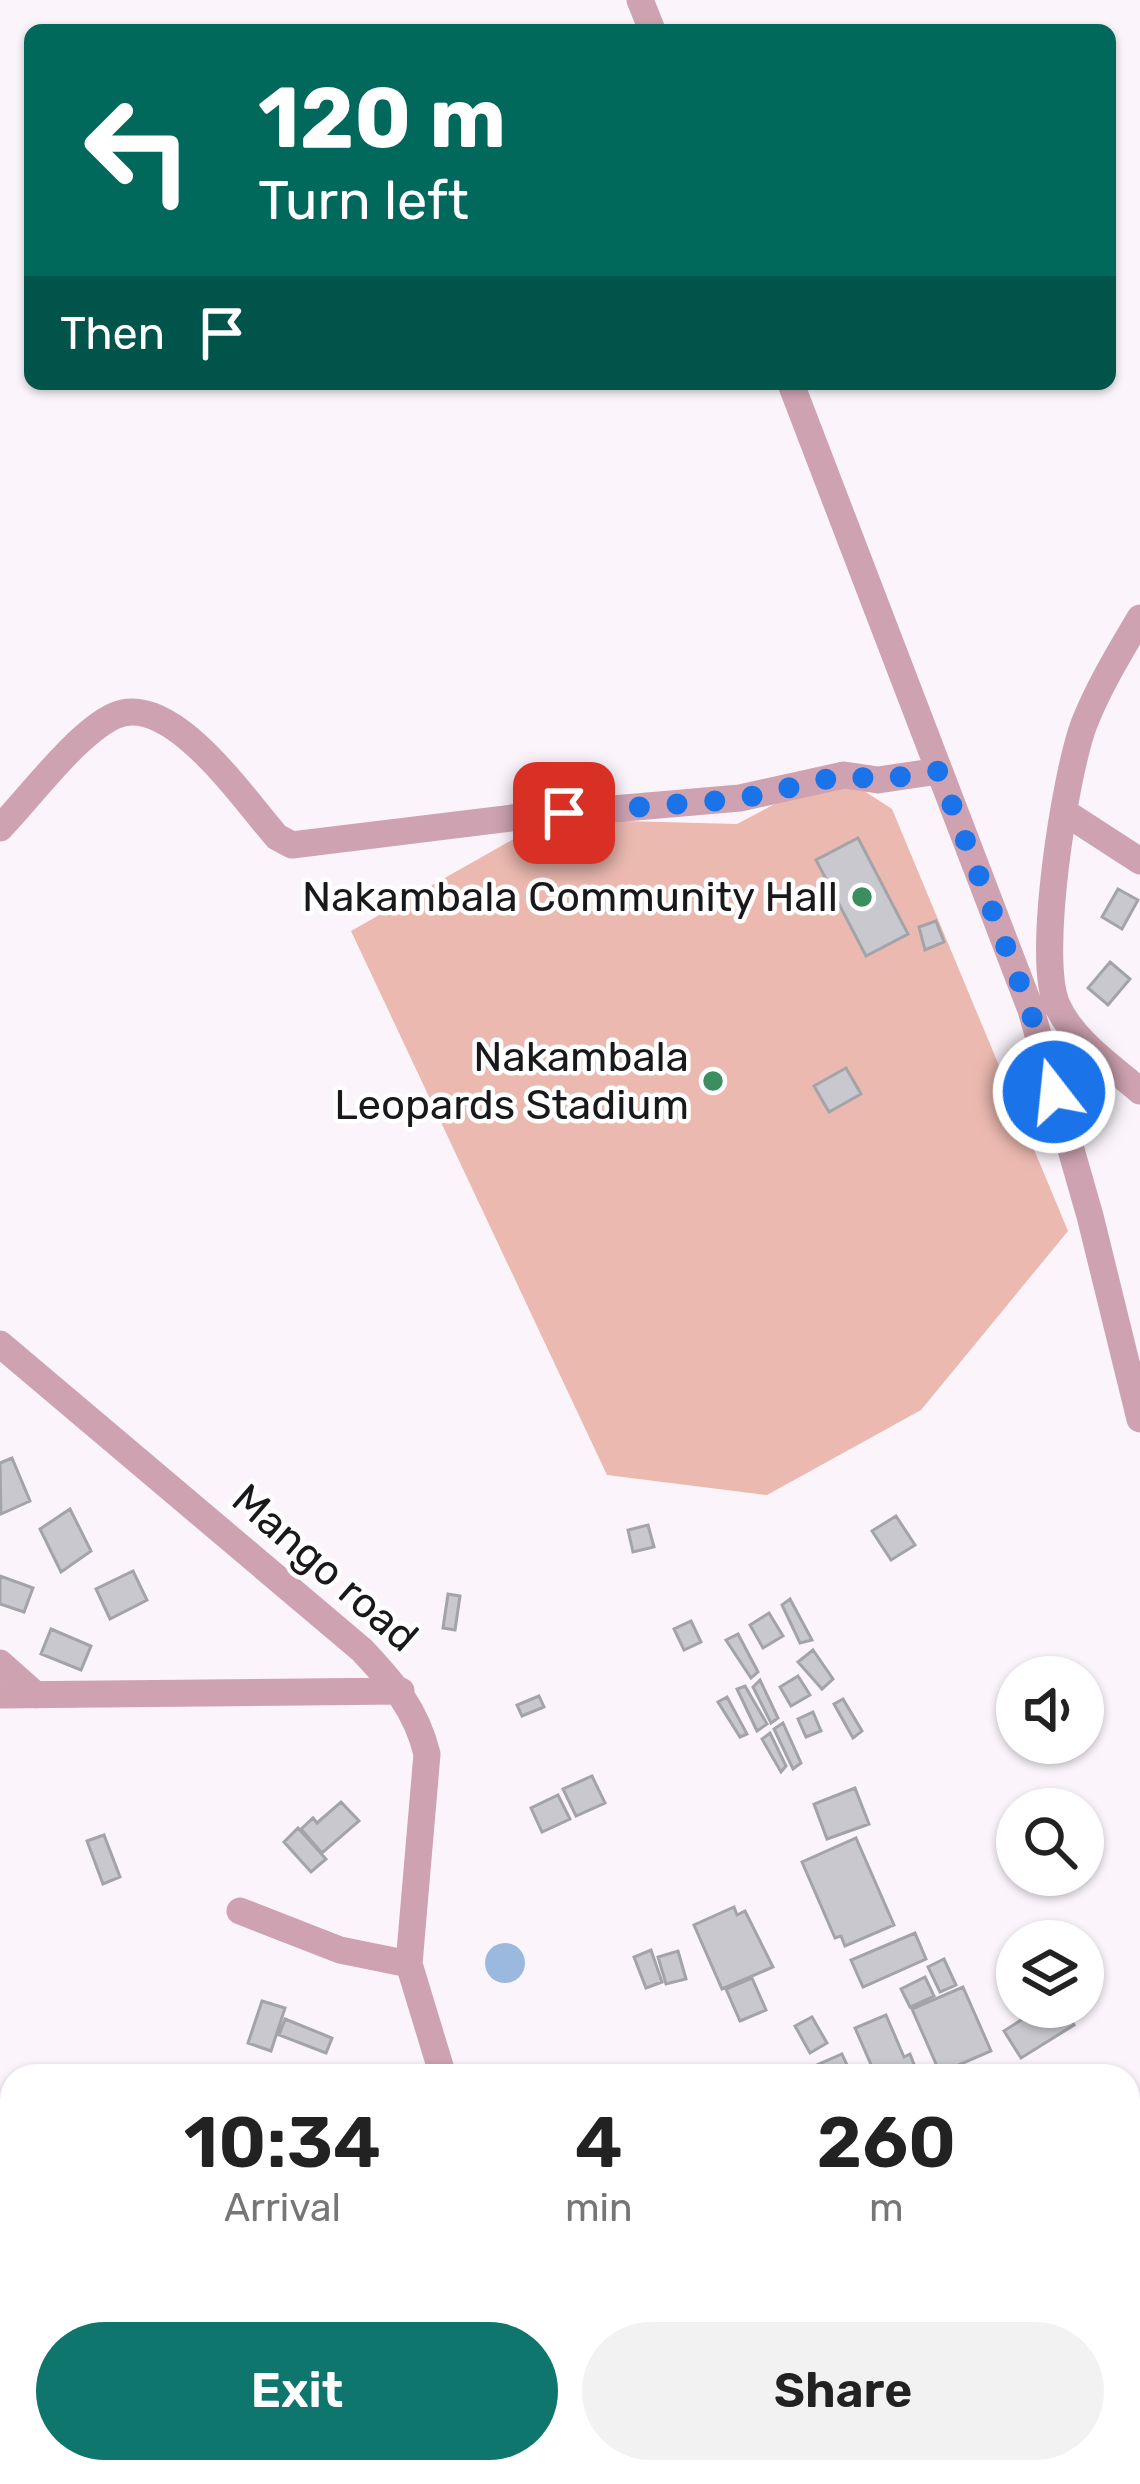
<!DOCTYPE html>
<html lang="en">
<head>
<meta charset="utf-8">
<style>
  body { margin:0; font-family:Rubik,sans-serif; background:#f2f2f2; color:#222; height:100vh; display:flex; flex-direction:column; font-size:45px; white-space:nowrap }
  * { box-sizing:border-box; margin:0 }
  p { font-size:39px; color:#767676 }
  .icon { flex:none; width:66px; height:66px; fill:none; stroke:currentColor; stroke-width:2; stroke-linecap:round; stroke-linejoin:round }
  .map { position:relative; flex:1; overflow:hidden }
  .details { position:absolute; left:0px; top:2064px; width:1140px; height:420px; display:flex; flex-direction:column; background:#fff; border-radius:36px 36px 0 0; box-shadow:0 3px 9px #0004 }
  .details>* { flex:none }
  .top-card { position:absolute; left:24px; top:24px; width:1092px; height:366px; border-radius:18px; box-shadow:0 3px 9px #0004; background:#00695c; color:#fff; overflow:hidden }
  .fabs { position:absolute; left:996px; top:1656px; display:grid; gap:24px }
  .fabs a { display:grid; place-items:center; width:108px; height:108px; border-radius:50%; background:#fff; box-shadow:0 3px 9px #0004; font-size:60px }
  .pin { position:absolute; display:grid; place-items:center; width:102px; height:102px; color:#fff; margin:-51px; border-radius:24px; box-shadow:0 6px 18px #0006 }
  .me { position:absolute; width:132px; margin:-66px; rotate:344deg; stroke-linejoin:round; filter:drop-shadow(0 0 9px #0008) }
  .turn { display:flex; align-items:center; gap:42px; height:252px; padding:0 36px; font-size:54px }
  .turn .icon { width:156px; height:156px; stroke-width:2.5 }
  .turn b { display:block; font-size:84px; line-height:102px }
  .then { display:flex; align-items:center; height:114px; padding:0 36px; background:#0003; gap:24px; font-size:45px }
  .eta { display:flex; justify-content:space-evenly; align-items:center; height:204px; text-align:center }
  .eta b { font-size:72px; font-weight:600; line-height:84px }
  .cta { display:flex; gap:24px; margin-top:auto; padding:24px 36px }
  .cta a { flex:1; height:138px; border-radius:72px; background:#0f766e; color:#fff; font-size:48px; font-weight:600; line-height:138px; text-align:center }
  .cta a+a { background:#f2f2f2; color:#222 }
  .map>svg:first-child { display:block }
</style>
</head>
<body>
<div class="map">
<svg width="1140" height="2484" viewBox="0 0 1140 2484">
  <rect width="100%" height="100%" fill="#fbf5fb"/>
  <!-- green -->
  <path fill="#ebb9b0" d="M852 783 892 809 1068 1231 921 1410 767 1495 607 1475 351 931 549 819 737 824 786 798Z"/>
  <!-- water -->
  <path fill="#9bb8de" d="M485 1963a20 20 0 1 1 40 0a20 20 0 1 1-40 0Z"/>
  <!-- building -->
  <path fill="#c8c8ce" stroke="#a3a3aa" stroke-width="3" d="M858 838 908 934 866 956 816 860Z
    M1118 889 1138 900 1122 929 1102 917Z
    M936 921 944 942 925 950 919 927Z
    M1110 962 1130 979 1108 1005 1088 988Z
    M846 1068 861 1094 829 1112 814 1086Z
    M12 1458 30 1501 1 1514 0 1463Z
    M70 1509 91 1551 61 1572 40 1529Z
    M896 1516 915 1545 891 1560 872 1531Z
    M648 1525 654 1547 633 1552 628 1530Z
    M133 1571 147 1600 110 1619 96 1589Z
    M0 1576 33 1588 24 1612 0 1604Z
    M448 1594 460 1596 455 1630 443 1628Z
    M790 1599 812 1640 800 1643 782 1605Z
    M769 1613 783 1636 763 1648 750 1625Z
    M691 1621 701 1642 684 1650 674 1629Z
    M51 1629 91 1646 81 1670 41 1654Z
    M738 1634 758 1672 751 1678 726 1640Z
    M813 1650 833 1679 822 1689 798 1662Z
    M798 1676 810 1695 791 1706 780 1687Z
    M760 1680 778 1718 771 1723 753 1687Z
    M745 1686 767 1724 757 1731 737 1689Z
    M539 1696 544 1707 522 1716 517 1705Z
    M727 1697 747 1734 740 1737 718 1702Z
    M843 1699 862 1731 853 1738 834 1704Z
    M813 1712 821 1731 806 1737 798 1719Z
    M783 1723 801 1763 793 1769 774 1729Z
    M770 1733 786 1766 781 1772 762 1739Z
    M592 1776 605 1803 576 1816 563 1789Z
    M855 1788 869 1824 827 1839 814 1804Z
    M558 1795 570 1819 542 1832 531 1808Z
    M341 1802 359 1821 322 1853 301 1829 313 1818 317 1823Z
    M298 1828 326 1859 311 1872 284 1842Z
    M104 1835 120 1877 103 1884 87 1841Z
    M856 1838 894 1925 845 1946 841 1936 835 1938 802 1862Z
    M734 1907 737 1915 745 1911 773 1967 722 1989 694 1925Z
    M915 1933 926 1959 863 1987 851 1960Z
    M651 1950 662 1982 646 1988 634 1957Z
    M678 1951 686 1979 666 1984 658 1957Z
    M944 1959 956 1985 940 1992 928 1967Z
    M925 1977 934 1996 910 2007 901 1989Z
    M752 1978 766 2010 740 2021 726 1989Z
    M963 1987 991 2051 940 2073 912 2009Z
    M262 2001 285 2008 271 2051 248 2043Z
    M1041 2007H1063L1074 2025 1021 2058 1004 2031Z
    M886 2015 904 2057 910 2054 917 2072 912 2076H876L855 2028Z
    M812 2017 827 2043 810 2053 795 2026Z
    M285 2019 332 2038 326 2053 279 2035Z
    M842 2054 852 2076H814L810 2068Z
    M413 2472H425L432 2484H401Z"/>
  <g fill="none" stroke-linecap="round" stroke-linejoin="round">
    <!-- minor -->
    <path stroke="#cea2b1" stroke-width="27" d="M640 0 652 30
      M791 384 1031 1010 1090 1216 1140 1419
      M1140 618C1120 652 1099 686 1084 724 1065 775 1036 958 1057 1005 1073 1041 1111 1066 1140 1091
      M1066 813 1140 861
      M0 828C30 797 76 734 114 716 171 690 244 800 277 837L292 845 520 817 740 798 844 775 878 780 939 771
      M0 1344 362 1650C393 1683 416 1709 427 1754L409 1964 443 2076
      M0 1663 36 1695
      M0 1695 401 1691
      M240 1911 340 1950 409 1964
      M0 2137 12 2142
      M1128 2356 1140 2375
      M0 2406 12 2401
      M351 2484 361 2472
      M504 2484 506 2472"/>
  </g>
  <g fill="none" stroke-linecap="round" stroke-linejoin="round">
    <!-- route -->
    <path stroke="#1a73e8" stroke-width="21" stroke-dasharray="0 37.8" d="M564 813 740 799 844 775 878 780 939 771 1030 1010 1054 1092"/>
  </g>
  <!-- markers -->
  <g fill="#3c8e5f" stroke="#fff" stroke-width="4.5">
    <circle cx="862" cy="897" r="12"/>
    <circle cx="713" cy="1081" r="12"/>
  </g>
  <g text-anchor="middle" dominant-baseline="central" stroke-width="9" stroke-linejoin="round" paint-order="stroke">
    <!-- poi labels -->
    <g font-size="42" fill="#19181a" stroke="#fff" text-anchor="end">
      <text x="838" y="897">Nakambala Community Hall</text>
      <text x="689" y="1057">Nakambala<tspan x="689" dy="48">Leopards Stadium</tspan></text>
    </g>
    <!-- street labels -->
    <g font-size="42" fill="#19181a" stroke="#fff">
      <text transform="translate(325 1568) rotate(41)">Mango road</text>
    </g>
  </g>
</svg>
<div class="fabs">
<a><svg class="icon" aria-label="sound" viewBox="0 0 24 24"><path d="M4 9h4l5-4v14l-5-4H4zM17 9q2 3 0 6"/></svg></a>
<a><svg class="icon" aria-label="search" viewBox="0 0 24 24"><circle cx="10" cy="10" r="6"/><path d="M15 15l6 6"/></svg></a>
<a><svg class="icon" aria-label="layers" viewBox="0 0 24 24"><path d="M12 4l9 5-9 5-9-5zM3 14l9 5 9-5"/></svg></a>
</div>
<div class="pin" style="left:564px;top:813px;background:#d93025"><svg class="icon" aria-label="arrive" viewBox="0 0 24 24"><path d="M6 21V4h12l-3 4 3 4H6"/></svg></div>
<svg class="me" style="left:1054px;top:1092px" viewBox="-20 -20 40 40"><circle r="17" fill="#1a73e8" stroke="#fff" stroke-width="3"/><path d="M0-11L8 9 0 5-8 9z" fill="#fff"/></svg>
<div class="top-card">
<div class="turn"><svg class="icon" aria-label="left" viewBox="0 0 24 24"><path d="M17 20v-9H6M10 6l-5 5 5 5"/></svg><div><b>120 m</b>Turn left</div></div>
<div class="then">Then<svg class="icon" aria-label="arrive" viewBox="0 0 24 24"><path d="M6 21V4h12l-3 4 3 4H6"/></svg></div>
</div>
<section class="details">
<div class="eta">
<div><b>10:34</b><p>Arrival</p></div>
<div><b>4</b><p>min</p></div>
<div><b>260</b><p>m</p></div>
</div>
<div class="cta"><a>Exit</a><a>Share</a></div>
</section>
</div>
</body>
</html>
